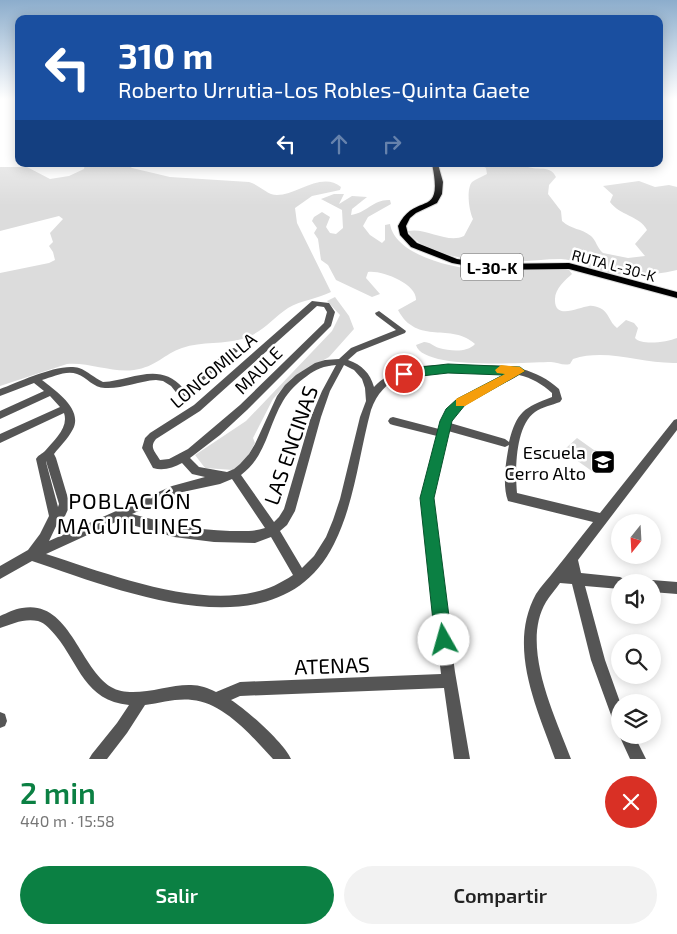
<!DOCTYPE html>
<html lang="es">
<head>
<meta charset="utf-8">
<style>
  body { margin:0; font-family:"Exo 2",sans-serif; background:#f2f2f2; color:#222; height:100vh; display:flex; flex-direction:column; font-size:19px; white-space:nowrap }
  * { box-sizing:border-box; margin:0 }
  p { font-size:16px; color:#767676 }
  .icon { flex:none; width:28px; height:28px; fill:none; stroke:currentColor; stroke-width:2; stroke-linecap:round; stroke-linejoin:round }
  .map { position:relative; height:759px; overflow:hidden }
  .panel { display:flex; flex-direction:column; background:#fff; flex:1 }
  .panel>* { flex:none }
  .top-card { position:absolute; left:15px; top:15px; width:648px; height:152px; border-radius:10px; box-shadow:0 2px 12px #0003; background:#1a4fa0; color:#fff; overflow:hidden }
  .needle { width:32px; rotate:198deg }
  .tools { position:absolute; left:611px; top:514px; display:grid; gap:10px }
  .tools a { display:grid; place-items:center; width:50px; height:50px; border-radius:50%; background:#fff; box-shadow:0 2px 12px #0003; font-size:25px }
  .pin { position:absolute; display:grid; place-items:center; width:42px; height:42px; color:#fff; margin:-21px; border:2px solid #fff; border-radius:50%; box-shadow:0 1px 5px #0007 }
  .me { position:absolute; width:55px; margin:-28px; rotate:353deg; stroke-linejoin:round; filter:drop-shadow(0 0 4px #0008) }
  .turn { display:flex; align-items:center; gap:18px; height:105px; padding:0 20px; font-size:22px }
  .turn .icon { width:65px; height:65px; stroke-width:2.5 }
  .turn b { display:block; font-size:35px; line-height:42px }
  .lanes { display:flex; align-items:center; height:48px; padding:0 20px; background:#0003; justify-content:center; gap:25px; direction:ltr }
  .lanes .off { opacity:.35 }
  .round { display:grid; place-items:center; flex:none; width:52px; height:52px; border-radius:26px; background:#f2f2f2 }
  .head { display:flex; align-items:center; justify-content:space-between; height:85px; padding:0 20px }
  h1 { font-size:30px; font-weight:600; line-height:38px; color:#0b8043 }
  .button { display:flex; gap:10px; margin-top:auto; padding:10px 20px }
  .button a { flex:1; height:58px; border-radius:30px; background:#0b8043; color:#fff; font-size:20px; font-weight:600; line-height:58px; text-align:center }
  .button a+a { background:#f2f2f2; color:#222 }
  .map>svg:first-child { display:block }
</style>
</head>
<body>
<div class="map">
<svg width="677" height="759" viewBox="0 0 677 759">
  <rect width="100%" height="100%" fill="#fff"/>
  <!-- green -->
  <path fill="#dcdcdc" d="M85 164H127L132 168 170 177 249 182C260 185 267 195 277 195 297 195 322 171 341 187L340 190 312 196 295 208 297 223 331 292C317 299 302 300 288 308 273 318 263 332 245 338 224 345 202 341 182 348 164 354 156 367 134 370 112 373 89 362 67 364L0 386V273L49 263 55 260 53 252 49 246 53 242 50 233 63 219 59 216 0 231V167H27L50 179 69 176 84 169Z
    M479 164H523C532 173 550 163 556 177L549 185 548 194 561 211 562 221C572 230 581 228 591 236 596 240 597 248 603 253L628 258 645 256 635 244 647 230C640 216 619 215 610 202L613 195 603 186 639 181 655 187 669 185 677 187V270C651 276 624 278 598 270 586 266 574 260 561 259 545 259 531 261 515 262 489 264 422 257 408 231 426 227 447 244 464 236L473 219C469 211 466 189 472 182 476 179 483 176 487 174L486 168Z
    M334 194H344L339 204 352 196 367 197 352 209 351 215C366 213 374 199 390 200L391 204 368 217 363 226 370 235 382 243 385 240V225L390 224C395 255 452 268 480 270 510 273 540 266 569 270L572 274C565 280 555 289 555 299 554 321 579 307 589 306 592 305 597 307 600 308 609 312 609 322 617 328L626 320 634 323 638 328 635 338C642 346 667 342 677 338V363C641 364 608 348 573 359L570 364C563 366 557 362 551 362 529 362 423 371 416 345L424 342C430 342 433 346 439 348 450 351 467 353 475 344 452 322 417 346 398 310L416 300C417 284 382 270 368 272L366 278 380 294 372 297 336 280 328 265 321 260 318 239 314 233 317 228 312 221 314 217 322 212 330 217 326 227 330 233 336 234 343 228 342 210 321 199Z
    M335 297 349 316 354 329 329 357 292 378 273 399 253 438 255 443 245 461 233 470 205 468 195 455 246 421 332 331 340 315 327 301Z
    M577 438 608 460 596 474 565 452V449Z"/>
  <g fill="none" stroke-linecap="round" stroke-linejoin="round">
    <defs>
      <path id="major" d="M432 164H438L443 182 442 194 437 203 416 213 410 218 406 226 408 234 417 243 457 259 489 264 569 263 677 292V298L569 269 489 270 452 263 411 247 400 235 398 226C416 190 444 221 432 164Z"/>
    </defs>
    <!-- major casing -->
    <use href="#major" stroke="#dbdbdb" stroke-width="2"/>
    <!-- minor -->
    <path fill="#555" fill-rule="evenodd" d="M312 301 329 303 335 312 331 326 247 410 220 435 190 458 199 467 227 472 234 469 240 464 249 454 255 444 277 396 285 385 296 375 315 363 325 360 339 359 351 348 396 330 376 315 375 313 379 311 406 331 405 333 357 352 348 360C362 365 370 373 374 387 398 361 436 365 468 366 486 366 505 364 522 369 536 373 548 379 559 389L562 399 560 402C552 405 542 407 535 412 515 426 515 471 517 493L600 513 674 420 677 419V430L578 560 581 573 620 577 624 579 626 582H620V589L585 586 605 660 620 702V728L615 726 591 660 572 584 560 583C556 589 550 595 546 602 520 646 555 716 571 759H555C537 708 507 647 536 594 541 586 549 578 555 570 568 554 580 538 593 522L508 501C502 485 506 461 509 445L505 447 448 431 433 490 432 503 455 672 470 759H454L444 688 240 696 231 700C247 710 284 743 291 759H273C253 737 223 702 192 700 177 698 161 703 145 705L127 733 107 759H89L92 754 117 723 129 705C85 701 79 664 56 636 51 630 45 623 38 621 24 618 12 624 0 628V616C7 613 14 609 22 608 69 599 79 667 111 687 133 700 167 684 191 685 200 685 208 688 216 692L240 682 441 674 422 503 423 490 437 436 393 425 390 424 388 421 390 418 393 417 439 429C448 396 482 388 509 373 495 371 480 373 466 372 428 371 387 366 371 410 359 454 355 502 334 544 278 657 119 590 32 561L0 579V566L28 550 40 534 49 516 36 459C38 455 42 454 45 451 54 440 69 428 64 413L0 443V434L60 407 50 396 0 419V411L44 391 34 383 0 396V389C19 382 60 362 79 368 88 371 94 378 103 382 132 380 160 361 183 388L231 349 234 348 238 351 185 396H179L171 386 163 381 156 380C139 381 122 389 105 388 93 388 87 377 77 374 66 370 53 377 42 380 56 391 83 409 73 429 68 439 60 446 54 454L56 458 70 505 65 516 59 520 49 541 172 486 205 477 192 474 182 463C173 468 163 471 153 468L142 448 145 438 150 433 194 405ZM317 306 324 307 327 312 324 323 240 405 188 449 169 459 160 460C155 452 149 447 156 439L200 411ZM336 365 322 391 311 417 284 509 279 517 274 522 241 475C266 457 268 426 283 401 289 391 298 382 307 376 316 369 324 366 336 365ZM344 365 354 370 362 379 365 388 366 401 360 417 340 499 333 520 326 537 314 556 302 568 280 531 287 525 295 511 321 417 330 391ZM519 375C532 378 542 384 552 393V397C524 408 517 411 509 442L505 439 450 423C462 397 497 389 519 375ZM46 461 59 504 58 507 46 462ZM232 479 265 528C253 532 242 531 230 531 195 530 165 523 132 514L178 493 220 484ZM118 521 174 537 214 542 255 543 271 537 293 575C281 583 269 589 255 592 192 607 106 573 46 554Z
      M652 580 677 582V594L652 592V582H647Z
      M0 712 5 714 7 721 5 726 0 728Z
      M620 732V735H634L646 759H630L619 735Z"/>
    <!-- major -->
    <use href="#major" fill="#000" fill-rule="evenodd"/>
  </g>
  <!-- sky -->
  <linearGradient id="sky" x2="0" y2="1"><stop stop-color="#8cadcc"/><stop offset="0.48" stop-color="#fff"/><stop offset="1" stop-color="#fff" stop-opacity="0"/></linearGradient>
  <rect width="677" height="206" fill="url(#sky)"/>
  <!-- route -->
  <path fill="#0b8043" stroke="#07532c" d="M448 364 520 367 525 371 465 405 452 421 434 498 452 640 450 646 444 648 438 646 435 640 420 498 440 421 446 409 457 399 503 375 448 373 404 378 399 374 404 369Z"/>
  <!-- slow -->
  <path fill="#f59e0b" d="M501 365 520 367 525 371 465 406H456V399L505 374 497 373 495 370Z"/>
  <!-- icons -->
  <defs>
    <symbol id="school-square" viewBox="-11 -11 22 22"><rect x="-9" y="-9" width="18" height="18" rx="4" fill="#000" stroke="#fff"/><path d="M0-5L7-2L0 1L-7-2ZM-4 1L0 2.5L4 1V4Q0 6-4 4Z" fill="#fff"/></symbol>
  </defs>
  <g fill-rule="evenodd">
    <use href="#school-square" x="589" y="448" width="28" height="28"/>
  </g>
  <g text-anchor="middle" dominant-baseline="central" stroke-width="5" stroke-linejoin="round" paint-order="stroke">
    <!-- far-street labels -->
    <g font-size="15" fill="#000" stroke="#fff">
      <text transform="translate(614 265) rotate(15)">RUTA L-30-K</text>
    </g>
    <!-- shield labels -->
    <rect fill="#fff" stroke="#4c4c4c" stroke-width="1" x="461" y="253.5" width="62" height="27" rx="4"/>
    <g font-size="16" font-weight="bold" fill="#000">
      <text x="492" y="267">L-30-K</text>
    </g>
    <!-- street labels -->
    <g font-size="18" fill="#000" stroke="#fff">
      <text transform="translate(213 370) rotate(-40)">LONCOMILLA</text>
      <text transform="translate(258 370) rotate(-45)">MAULE</text>
    </g>
    <!-- poi labels -->
    <g font-size="18" fill="#000" stroke="#fff" text-anchor="end">
      <text x="586" y="452">Escuela<tspan x="586" dy="21">Cerro Alto</tspan></text>
    </g>
    <!-- near-street labels -->
    <g font-size="21" fill="#000" stroke="#fff">
      <text transform="translate(290 445) rotate(-71)">LAS ENCINAS</text>
      <text transform="translate(332 665) rotate(-2)">ATENAS</text>
    </g>
    <!-- near-neighbourhood labels -->
    <g font-size="22" letter-spacing="1" fill="#000" stroke="#fff">
      <text x="130" y="500">POBLACIÓN<tspan x="130" dy="25">MAGUILLINES</tspan></text>
    </g>
  </g>
</svg>
<div class="tools">
<a><svg class="needle" viewBox="-14 -14 28 28"><path d="M0-13l5 13h-10z" fill="#e53935"/><path d="M0 13l5-13h-10z" fill="#767676"/></svg></a>
<a><svg class="icon" aria-label="sound" viewBox="0 0 24 24"><path d="M4 9h4l5-4v14l-5-4H4zM17 9q2 3 0 6"/></svg></a>
<a><svg class="icon" aria-label="search" viewBox="0 0 24 24"><circle cx="10" cy="10" r="6"/><path d="M15 15l6 6"/></svg></a>
<a><svg class="icon" aria-label="layers" viewBox="0 0 24 24"><path d="M12 4l9 5-9 5-9-5zM3 14l9 5 9-5"/></svg></a>
</div>
<div class="pin" style="left:404px;top:374px;background:#d93025"><svg class="icon" aria-label="arrive" viewBox="0 0 24 24"><path d="M6 21V4h12l-3 4 3 4H6"/></svg></div>
<svg class="me" style="left:444px;top:640px" viewBox="-20 -20 40 40"><circle r="19" fill="#fff"/><path d="M0-13L10 11 0 6-10 11z" fill="#0b8043"/></svg>
<div class="top-card">
<div class="turn"><svg class="icon" aria-label="left" viewBox="0 0 24 24"><path d="M17 20v-9H6M10 6l-5 5 5 5"/></svg><div><b>310 m</b>Roberto Urrutia-Los Robles-Quinta Gaete</div></div>
<div class="lanes"><svg class="icon" aria-label="left" viewBox="0 0 24 24"><path d="M17 20v-9H6M10 6l-5 5 5 5"/></svg><svg class="icon off" aria-label="ahead" viewBox="0 0 24 24"><path d="M12 20V5M6 11l6-6 6 6"/></svg><svg class="icon off" aria-label="right" viewBox="0 0 24 24"><path d="M7 20v-9h11M14 6l5 5-5 5"/></svg></div>
</div>
</div>
<section class="panel">
<div class="head"><div><h1>2 min</h1><p>440 m · 15:58</p></div><a class="round" style="background:#d93025;color:#fff"><svg class="icon" aria-label="close" viewBox="0 0 24 24"><path d="M6 6l12 12M18 6L6 18"/></svg></a></div>
<div class="button"><a>Salir</a><a>Compartir</a></div>
</section>
</body>
</html>
